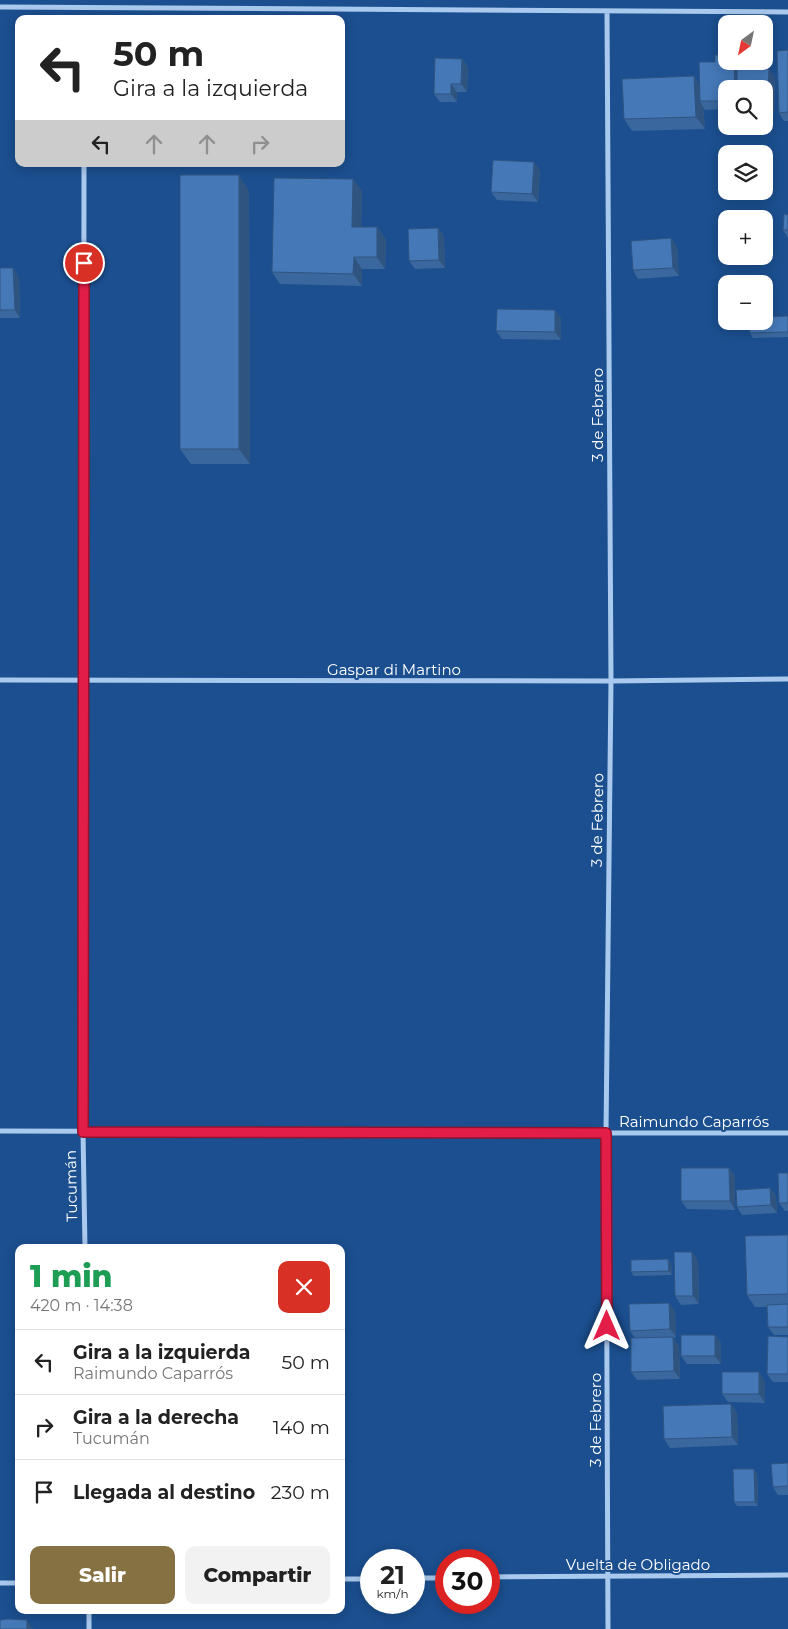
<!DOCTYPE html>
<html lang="es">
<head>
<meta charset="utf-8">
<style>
  body { margin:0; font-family:Montserrat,sans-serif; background:#f2f2f2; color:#222; height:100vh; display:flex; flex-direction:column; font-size:19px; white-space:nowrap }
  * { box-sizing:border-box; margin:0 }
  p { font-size:16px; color:#767676 }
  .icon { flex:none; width:28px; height:28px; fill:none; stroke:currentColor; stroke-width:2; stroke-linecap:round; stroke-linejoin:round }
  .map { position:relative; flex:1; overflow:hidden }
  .panel { position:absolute; left:15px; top:1244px; width:330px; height:370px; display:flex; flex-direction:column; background:#fff; border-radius:10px; box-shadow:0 2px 12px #0003 }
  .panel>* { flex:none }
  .hud { position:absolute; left:15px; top:15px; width:330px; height:152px; border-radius:10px; box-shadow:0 2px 12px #0003; background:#fff; color:#222; overflow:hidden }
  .needle { width:32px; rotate:213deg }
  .tools { position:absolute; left:718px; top:15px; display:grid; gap:10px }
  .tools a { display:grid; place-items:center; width:55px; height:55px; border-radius:10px; background:#fff; box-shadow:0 2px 12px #0003; font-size:25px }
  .speed { position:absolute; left:360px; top:1549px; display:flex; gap:10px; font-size:25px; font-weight:700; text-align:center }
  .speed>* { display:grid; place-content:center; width:65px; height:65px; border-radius:50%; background:#fff; box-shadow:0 2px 12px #0003; line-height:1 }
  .speed small { font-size:12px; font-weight:400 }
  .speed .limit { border:8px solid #d22; background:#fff; color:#111 }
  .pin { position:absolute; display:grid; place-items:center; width:42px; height:42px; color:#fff; margin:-21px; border:2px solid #fff; border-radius:50%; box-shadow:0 1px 5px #0007 }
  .me { position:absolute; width:55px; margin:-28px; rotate:0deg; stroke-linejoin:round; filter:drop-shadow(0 0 4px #0008) }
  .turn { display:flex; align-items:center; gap:18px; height:105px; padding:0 15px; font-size:22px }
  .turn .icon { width:65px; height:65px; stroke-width:2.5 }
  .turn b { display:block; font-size:35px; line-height:42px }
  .lanes { display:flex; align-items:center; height:48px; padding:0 15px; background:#0003; justify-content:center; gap:25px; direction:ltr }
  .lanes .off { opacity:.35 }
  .round { display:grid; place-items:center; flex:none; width:52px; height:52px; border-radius:10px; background:#f2f2f2 }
  .head { display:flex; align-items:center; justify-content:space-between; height:85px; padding:0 15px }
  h1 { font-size:30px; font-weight:800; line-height:38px; color:#1e9e55 }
  .cta { display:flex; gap:10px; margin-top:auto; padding:10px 15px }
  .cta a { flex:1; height:58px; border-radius:10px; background:#857141; color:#fff; font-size:20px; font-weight:800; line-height:58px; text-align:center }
  .cta a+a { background:#f2f2f2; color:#222 }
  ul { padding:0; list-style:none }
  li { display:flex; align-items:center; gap:15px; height:65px; padding:0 15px; border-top:1px solid #e0e0e0 }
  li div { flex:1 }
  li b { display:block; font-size:19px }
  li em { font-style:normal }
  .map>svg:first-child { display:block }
</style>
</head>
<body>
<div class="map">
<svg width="788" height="1629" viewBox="0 0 788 1629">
  <rect width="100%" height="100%" fill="#1b4f8f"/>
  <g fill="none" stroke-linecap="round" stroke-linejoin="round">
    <!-- street -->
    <path stroke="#a9c9ee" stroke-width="5" d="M0 7 788 12
      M607 11 611 681 606 1133 608 1629
      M84 164 83 1132 85 1248
      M0 680 611 681 788 679
      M0 1131 606 1133H788
      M489 1577 788 1575
      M414 1578H446
      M341 1579H371
      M0 1583H19
      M89 1629V1610"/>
  </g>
  <!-- wall -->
  <path fill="#3a679d" d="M788 50V121H784L779 113Z
    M462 59 468 67 467 92H457V102H440L434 94Z
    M740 63V68L775 77 774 114H764V89H726V109L705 110 703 107 705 129 632 131 624 119 694 76 699 84Z
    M540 170 538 202 497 200 491 192Z
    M353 179 362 191 361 227H377L386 240 385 269H362V286L280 284 272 272Z
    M249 191 250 464H191L180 449Z
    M788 215V238L783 230Z
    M438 228 444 236 445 268 415 269 409 261Z
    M671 238 677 247 679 276 638 279 633 270Z
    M0 268 19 277 20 318H0Z
    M788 316V337L753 338 750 333Z
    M561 318V340L502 339 496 331Z
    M729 1168 735 1176V1210L687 1209 681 1201Z
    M788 1173V1211H785L779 1203Z
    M770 1188 776 1196 777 1213 742 1215 737 1207Z
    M788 1235V1335H774L768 1327 767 1307H755L747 1295Z
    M668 1259 671 1263 672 1275 634 1276 631 1272Z
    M698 1260 699 1304 681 1305 675 1296Z
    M669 1303 675 1311 676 1337 673 1338 679 1346 680 1379 637 1380 631 1372 635 1338 630 1331Z
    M715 1335 721 1343V1364H687L681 1356Z
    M788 1337V1382H773L767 1374Z
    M765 1381V1403L728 1402 722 1394Z
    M731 1404 737 1413 738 1445 670 1448 664 1439Z
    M788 1463V1495H778L773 1487Z
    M754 1469 757 1473 758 1506H737L734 1502Z"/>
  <!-- shaded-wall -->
  <path fill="#305480" d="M462 59 468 67 467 92 461 84Z
    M734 61H739L740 63V89H735Z
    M769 69 775 77 774 114 768 106Z
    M694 76 703 89 700 101 703 107 705 129 696 117Z
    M451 84 457 92V102L451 94Z
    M534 162 540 170 538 202 532 194Z
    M239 175 249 191 250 464 239 449Z
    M353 179 362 191 361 239 352 227Z
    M377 227 386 240 385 269 377 257Z
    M438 228 444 236 445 268 439 260Z
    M671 238 677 247 679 276 673 268Z
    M354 257 362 269V286L353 274Z
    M13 268 19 277 20 318 15 310Z
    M555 310 561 318V340L555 332Z
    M729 1168 735 1176V1210L730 1201Z
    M770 1188 776 1196 777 1213 771 1205Z
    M692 1252 698 1260 699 1304 693 1296Z
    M668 1259 671 1263 672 1275 669 1271Z
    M669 1303 675 1311 676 1337 670 1329Z
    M715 1335 721 1343V1364L715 1356Z
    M673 1337 679 1346 680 1379 674 1371Z
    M759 1372 765 1381V1403L759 1394Z
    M731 1404 737 1413 738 1445 732 1437Z
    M754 1469 757 1473 758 1506 755 1502Z
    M27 1620 33 1629H27Z"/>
  <!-- building -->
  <path fill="#4478b7" stroke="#305480" d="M788 50V112L779 113 777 51Z
    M715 55H726V61H734L735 89H726V101H700L699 62H715Z
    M435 58 462 59 461 84H451V94H434Z
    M737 68 769 69 768 106 764 105V89H737Z
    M694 76 696 117 624 119 622 79Z
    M493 160 534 162 532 194 491 192Z
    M180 175H239V449H180Z
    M274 178 353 179 352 227H377V257H354L353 274 272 272Z
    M784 214 788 215V230H783Z
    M438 228 439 260 409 261 408 229Z
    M671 238 673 268 633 270 631 241Z
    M0 268H13L15 310H0Z
    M497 309 555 310V332L496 331Z
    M788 316V332L750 333 749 321H764V317Z
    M681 1168H729L730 1201H681Z
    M778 1173H788V1203H779Z
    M770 1188 771 1205 737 1207 736 1190Z
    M788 1235V1294L747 1295 745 1236Z
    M674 1252H692L693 1296H675Z
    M668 1259 669 1271 631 1272V1260Z
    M669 1303 670 1329 630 1331 629 1304Z
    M788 1304V1327H768L767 1305Z
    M681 1335H715V1356H681Z
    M768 1336 788 1337V1374H767Z
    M673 1337 674 1371 631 1372V1338Z
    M722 1372H759V1394H722Z
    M731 1404 732 1437 664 1439 663 1406Z
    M788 1463V1486L773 1487 771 1464Z
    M733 1469H754L755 1502H734Z
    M8 1619 27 1620V1629H0V1620Z"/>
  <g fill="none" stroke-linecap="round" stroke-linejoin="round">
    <defs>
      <path id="route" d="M84 263 83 1132 606 1133 607 1326"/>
    </defs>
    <!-- route casing -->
    <use href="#route" stroke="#92132f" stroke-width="12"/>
    <!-- route -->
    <use href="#route" stroke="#e11d48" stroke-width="9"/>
  </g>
  <g text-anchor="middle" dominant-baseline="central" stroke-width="4" stroke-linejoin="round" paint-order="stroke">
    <!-- street labels -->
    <g font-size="15" fill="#fff" stroke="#1b4f8f">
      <text transform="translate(597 415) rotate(-90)">3 de Febrero</text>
      <text x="394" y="669">Gaspar di Martino</text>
      <text transform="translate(597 820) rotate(-89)">3 de Febrero</text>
      <text x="694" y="1121">Raimundo Caparrós</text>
      <text transform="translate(71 1186) rotate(-91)">Tucumán</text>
      <text transform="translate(595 1420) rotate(-90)">3 de Febrero</text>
      <text x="638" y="1564">Vuelta de Obligado</text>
    </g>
  </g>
</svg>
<div class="tools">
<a><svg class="needle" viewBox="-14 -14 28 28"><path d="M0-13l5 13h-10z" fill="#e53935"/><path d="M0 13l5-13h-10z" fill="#767676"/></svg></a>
<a><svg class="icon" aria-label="search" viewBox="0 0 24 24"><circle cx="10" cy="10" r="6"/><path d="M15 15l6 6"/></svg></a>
<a><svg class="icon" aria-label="layers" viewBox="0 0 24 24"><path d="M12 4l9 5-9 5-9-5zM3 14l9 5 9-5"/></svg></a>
<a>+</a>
<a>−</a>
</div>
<div class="speed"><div>21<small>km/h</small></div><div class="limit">30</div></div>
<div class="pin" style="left:84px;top:263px;background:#d93025"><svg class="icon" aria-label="arrive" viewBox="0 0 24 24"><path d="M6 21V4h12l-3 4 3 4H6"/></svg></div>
<svg class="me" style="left:607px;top:1326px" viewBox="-20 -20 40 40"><path d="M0-17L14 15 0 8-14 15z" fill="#e11d48" stroke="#fff" stroke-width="4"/></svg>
<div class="hud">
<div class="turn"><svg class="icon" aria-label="left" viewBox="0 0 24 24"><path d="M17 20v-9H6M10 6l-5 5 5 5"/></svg><div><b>50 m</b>Gira a la izquierda</div></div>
<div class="lanes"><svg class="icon" aria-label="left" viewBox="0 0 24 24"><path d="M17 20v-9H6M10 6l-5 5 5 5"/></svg><svg class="icon off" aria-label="ahead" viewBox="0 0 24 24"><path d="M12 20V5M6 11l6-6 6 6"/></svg><svg class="icon off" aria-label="ahead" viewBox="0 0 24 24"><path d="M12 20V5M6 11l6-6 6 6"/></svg><svg class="icon off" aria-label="right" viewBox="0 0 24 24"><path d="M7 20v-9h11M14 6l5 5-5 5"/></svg></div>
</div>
<section class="panel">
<div class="head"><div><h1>1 min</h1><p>420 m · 14:38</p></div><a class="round" style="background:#d93025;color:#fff"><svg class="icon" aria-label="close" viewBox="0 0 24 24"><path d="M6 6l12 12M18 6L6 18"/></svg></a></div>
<ul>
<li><svg class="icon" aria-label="left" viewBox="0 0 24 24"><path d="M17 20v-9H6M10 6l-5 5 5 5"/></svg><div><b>Gira a la izquierda</b><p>Raimundo Caparrós</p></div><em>50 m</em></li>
<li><svg class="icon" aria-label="right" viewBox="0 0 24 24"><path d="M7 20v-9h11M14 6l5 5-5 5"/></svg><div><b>Gira a la derecha</b><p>Tucumán</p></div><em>140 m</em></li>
<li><svg class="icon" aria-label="arrive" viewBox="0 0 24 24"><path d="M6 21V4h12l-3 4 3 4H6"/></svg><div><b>Llegada al destino</b></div><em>230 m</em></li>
</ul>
<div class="cta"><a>Salir</a><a>Compartir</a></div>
</section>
</div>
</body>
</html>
